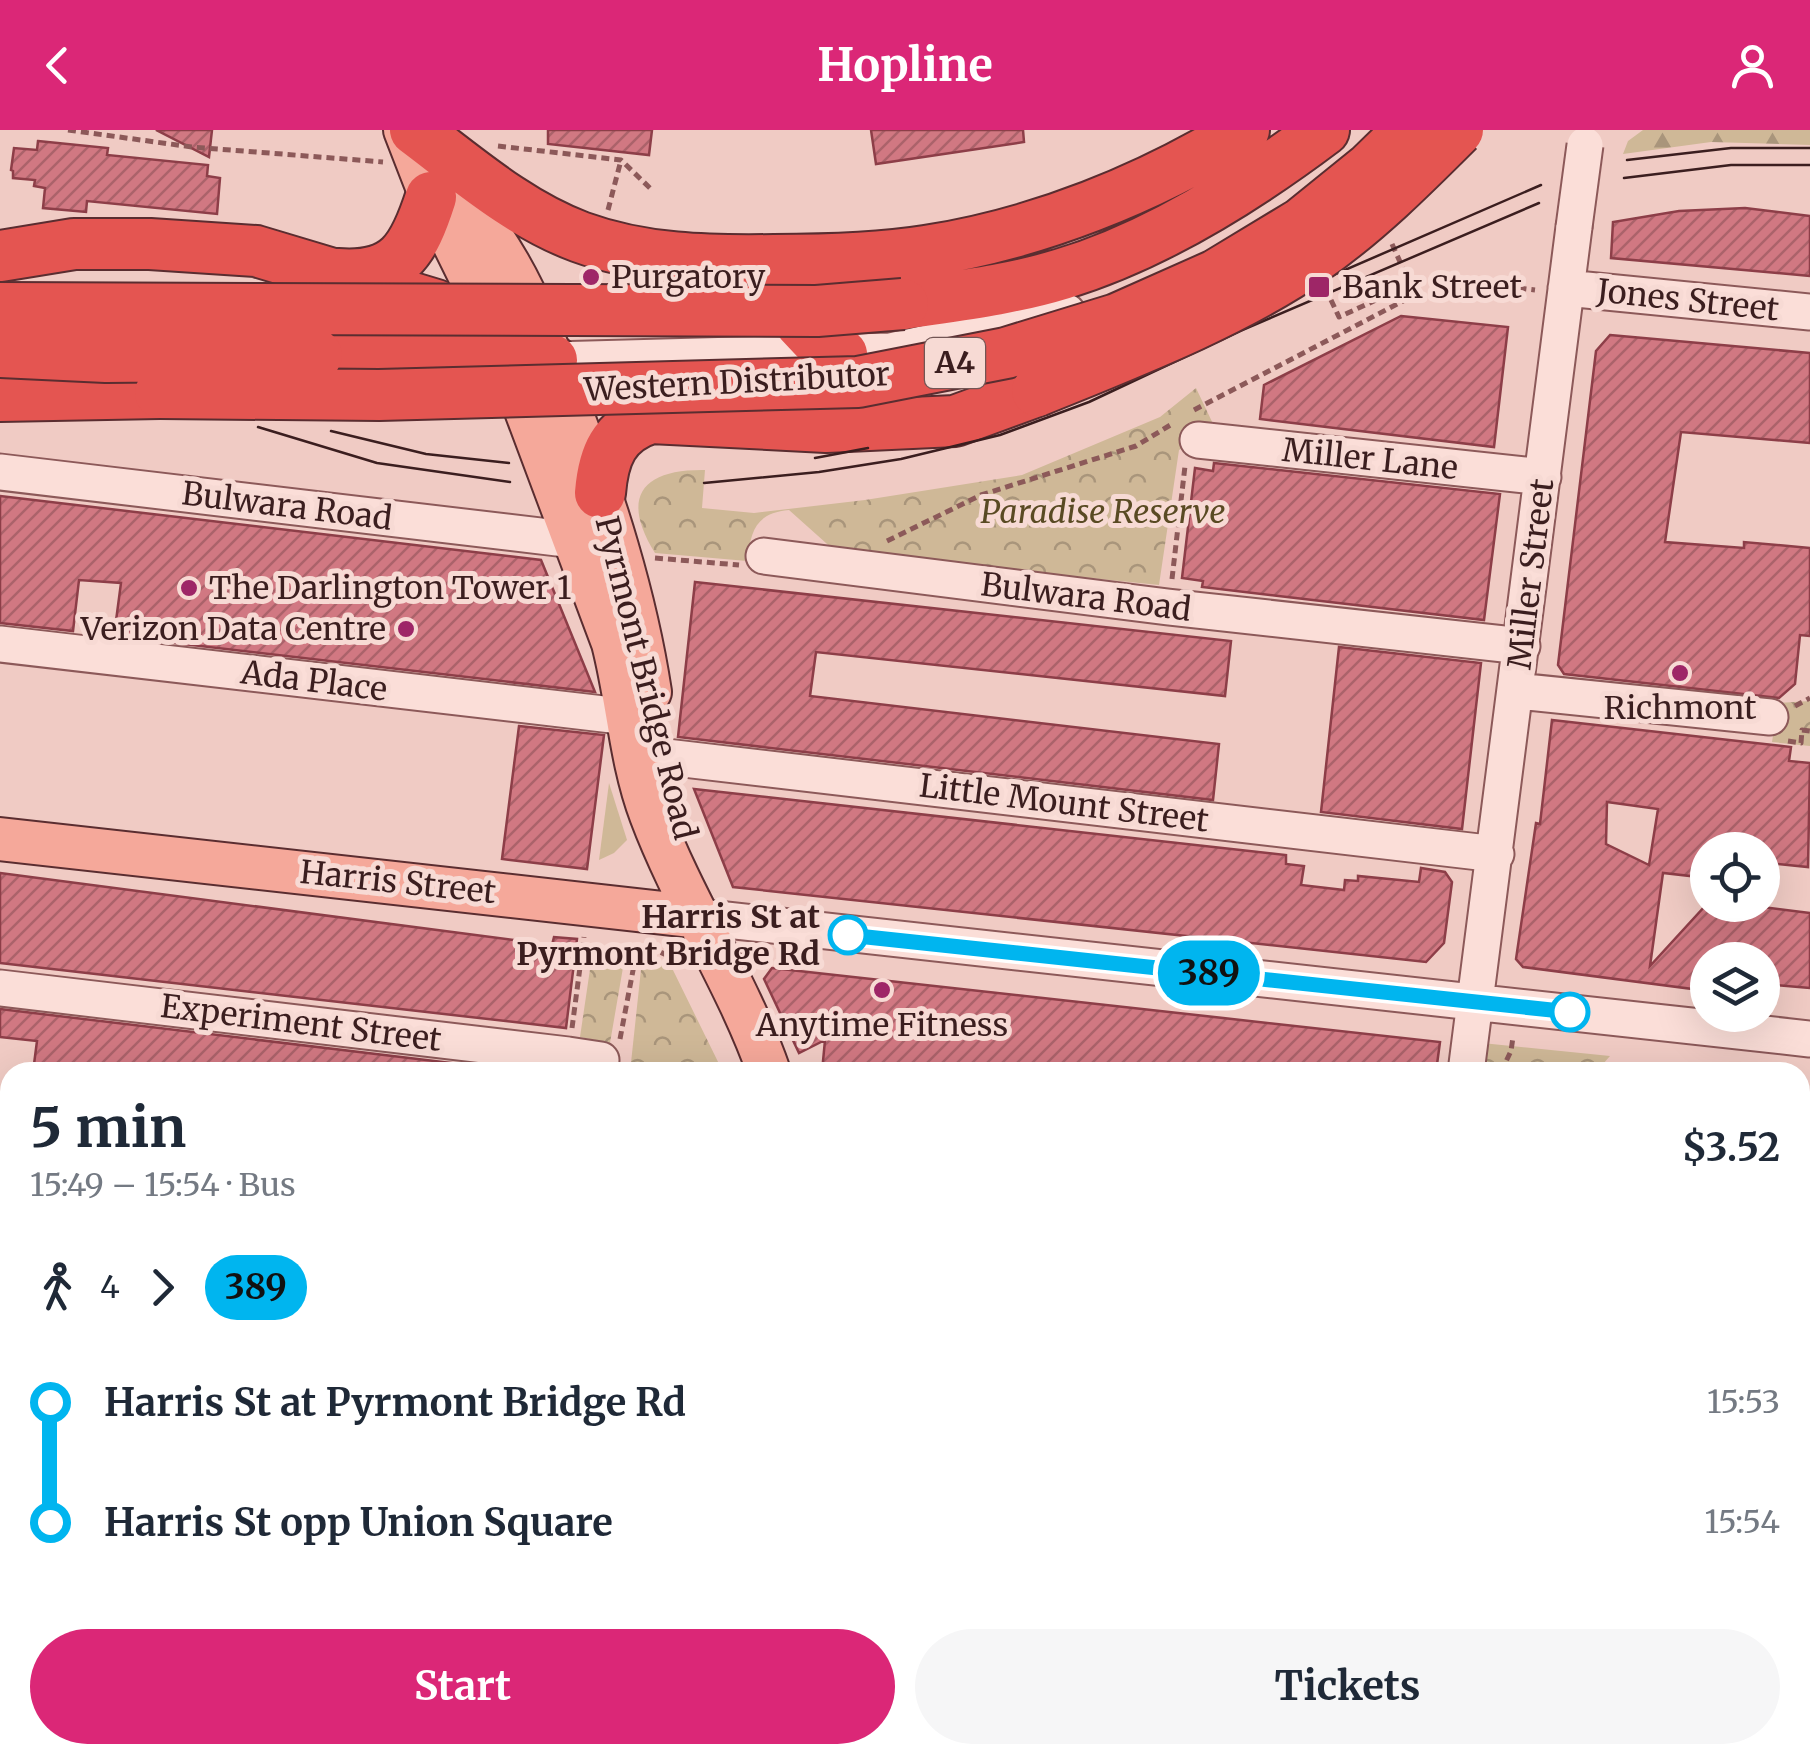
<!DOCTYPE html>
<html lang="en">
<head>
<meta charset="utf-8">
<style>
	:root { --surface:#fff; --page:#f6f6f7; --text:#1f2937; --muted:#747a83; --accent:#db2777 }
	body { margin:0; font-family:Merriweather,serif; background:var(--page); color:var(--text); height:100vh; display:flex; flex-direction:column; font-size:38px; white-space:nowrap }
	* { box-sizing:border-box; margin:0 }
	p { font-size:32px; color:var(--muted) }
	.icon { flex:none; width:55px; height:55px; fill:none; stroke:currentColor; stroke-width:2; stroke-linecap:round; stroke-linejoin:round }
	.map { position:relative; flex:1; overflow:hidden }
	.drawer { position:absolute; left:0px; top:932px; width:1810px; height:702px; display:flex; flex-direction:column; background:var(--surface); border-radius:30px 30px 0 0; box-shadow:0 10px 40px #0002 }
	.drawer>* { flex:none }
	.badge { padding:0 20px; border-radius:32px; font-size:35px; line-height:65px }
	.tools { position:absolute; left:1690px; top:702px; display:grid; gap:20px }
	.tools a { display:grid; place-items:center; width:90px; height:90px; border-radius:50%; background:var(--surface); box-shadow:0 10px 40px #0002; font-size:50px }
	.map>.badge { position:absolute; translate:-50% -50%; box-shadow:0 0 0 5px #fff }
	.legs { display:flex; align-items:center; gap:15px; height:110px; padding:0 30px; font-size:32px }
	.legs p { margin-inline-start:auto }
	.headline { display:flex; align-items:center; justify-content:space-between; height:170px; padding:0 30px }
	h1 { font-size:55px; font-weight:700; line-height:75px }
	.cta { display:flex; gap:20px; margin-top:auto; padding:20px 30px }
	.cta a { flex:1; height:115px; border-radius:60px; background:var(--accent); color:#fff; font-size:40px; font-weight:700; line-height:115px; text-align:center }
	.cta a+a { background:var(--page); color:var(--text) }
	ul { padding:0 30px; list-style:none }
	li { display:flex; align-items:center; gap:35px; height:120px; font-size:38px }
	li i { display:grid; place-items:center; width:15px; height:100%; margin:0 12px; background:currentColor }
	li i::after { content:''; width:25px; height:25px; margin:-12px; border:8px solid; border-radius:50%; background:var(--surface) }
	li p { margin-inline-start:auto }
	li:first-child i { background:linear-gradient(#0000 50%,currentColor 0) }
	li:last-child i { background:linear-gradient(currentColor 50%,#0000 0) }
	header { display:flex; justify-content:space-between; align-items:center; height:130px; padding:0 30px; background:var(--accent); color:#fff; font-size:45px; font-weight:700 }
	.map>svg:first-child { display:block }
	.grass { fill:#cfb897 }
	.forest { fill:url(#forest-firs) }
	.park { fill:url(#park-crowns) }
	.building { fill:url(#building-hatch); stroke:#8d3e48; stroke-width:2.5; fill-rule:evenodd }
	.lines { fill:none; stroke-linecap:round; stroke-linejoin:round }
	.minor-casing { stroke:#8c5959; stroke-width:39 }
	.major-casing { stroke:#5a2d30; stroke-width:46 }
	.highway-casing { stroke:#5a2d30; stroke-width:54 }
	.path { stroke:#8c5959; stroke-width:5; stroke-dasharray:8 5; stroke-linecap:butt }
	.minor { stroke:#fbded8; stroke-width:35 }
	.major { stroke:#f5a89a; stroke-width:42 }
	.highway { stroke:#e45551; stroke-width:50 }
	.tram { stroke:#3b1e1f; stroke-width:2.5 }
	.minor-bridge-casing { stroke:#8c5959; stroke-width:39; stroke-linecap:butt }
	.highway-bridge-casing { stroke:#5a2d30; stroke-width:54; stroke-linecap:butt }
	.minor-bridge { stroke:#fbded8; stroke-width:35 }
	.highway-bridge { stroke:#e45551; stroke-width:50 }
	.line-1-casing { stroke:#fff; stroke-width:22 }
	.line-1 { stroke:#00b5ef; stroke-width:15 }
	.poi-dot { fill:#9e2667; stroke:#f7dad4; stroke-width:4 }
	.stop-1-dot { fill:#fff; stroke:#00b5ef; stroke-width:5 }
	.labels { text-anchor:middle; stroke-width:10; stroke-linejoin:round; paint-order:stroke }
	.shield { fill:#f7dad4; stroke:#735655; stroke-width:2.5 }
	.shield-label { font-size:30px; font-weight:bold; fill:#3b1e1f }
	.poi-label { font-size:32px; fill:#3b1e1f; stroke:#f7dad4; text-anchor:start }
	.street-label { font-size:32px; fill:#3b1e1f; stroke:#f7dad4 }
	.park-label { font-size:32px; font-style:italic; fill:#594a23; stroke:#f7dad4 }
	.stop-label { font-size:32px; font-weight:bold; fill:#3b1e1f; stroke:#f7dad4; text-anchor:end }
</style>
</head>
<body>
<header><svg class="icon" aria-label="back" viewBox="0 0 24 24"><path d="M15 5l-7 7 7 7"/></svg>Hopline<svg class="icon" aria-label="person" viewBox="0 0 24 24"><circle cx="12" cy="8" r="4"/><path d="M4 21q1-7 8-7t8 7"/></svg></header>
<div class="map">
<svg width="1810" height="1634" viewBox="0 0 1810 1634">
	<defs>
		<pattern id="forest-firs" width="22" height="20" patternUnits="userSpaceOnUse" patternTransform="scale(2.5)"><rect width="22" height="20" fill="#cfb897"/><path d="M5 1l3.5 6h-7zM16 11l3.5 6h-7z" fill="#a9957b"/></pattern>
		<pattern id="park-crowns" width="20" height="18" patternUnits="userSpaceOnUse" patternTransform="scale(2.5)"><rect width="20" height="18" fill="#cfb897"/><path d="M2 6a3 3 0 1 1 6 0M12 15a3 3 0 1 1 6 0" fill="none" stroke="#a9957b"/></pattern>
		<pattern id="building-hatch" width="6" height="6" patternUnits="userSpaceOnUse" patternTransform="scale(2.5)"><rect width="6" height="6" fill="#d17882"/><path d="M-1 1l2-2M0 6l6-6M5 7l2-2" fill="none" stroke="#ab626a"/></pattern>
	</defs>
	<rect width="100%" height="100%" fill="#f0cbc4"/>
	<!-- grass -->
	<path class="grass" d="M609 653 627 710 614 723 599 730Z"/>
	<!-- forest -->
	<path class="forest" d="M1643 0H1810V15L1711 12 1623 24 1628 11Z"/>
	<!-- park -->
	<path class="park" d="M1196 258 1215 298 1179 320 1159 455 836 422 789 380C756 383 751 400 747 431L655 423C620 367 642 339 705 340L702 378 754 383 865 370 1022 345 1160 287Z
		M1810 571V616L1772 612 1778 573Z
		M593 819 625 826 610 913 580 907Z
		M642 830 671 836 723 942H630Z
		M1453 910 1610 926 1596 942H1449Z"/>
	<!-- building -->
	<path class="building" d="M156 0H212L209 27Z
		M548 0H652L649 25 548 14Z
		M871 0H1023L1024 12 876 34Z
		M38 11 108 18 107 25 208 35 207 46 220 48 217 84 87 71 86 82 43 78 45 58 34 56 35 50 13 48V41L11 40 14 18 37 20Z
		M1745 78 1810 86V146L1611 128 1613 92 1679 81Z
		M1401 186 1508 197 1494 317 1260 289 1264 255Z
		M1610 205 1810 223V313L1681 302 1665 412 1744 418V412L1810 418V506L1800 505 1795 554 1779 568 1564 544 1558 535 1596 221Z
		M1214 333 1500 364 1484 490 1202 457 1203 451 1182 448 1195 338 1213 341Z
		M0 366 541 430 595 562 114 506 121 453 79 450 73 501 0 493Z
		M695 452 1231 511 1225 566 816 522 810 566 1219 614 1213 670 678 607Z
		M1339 517 1481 533 1462 699 1321 682Z
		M1552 590 1791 617 1789 631 1810 633 1808 737 1767 733 1768 720H1708V748L1663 743 1650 836 1706 775H1747L1810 783V858L1762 854V830H1708V861L1523 837 1516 829 1536 693 1540 694ZM1607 672 1658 679 1649 735 1606 714Z
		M519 596 604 605 587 739 502 729Z
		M694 659 1286 725V734L1304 736 1301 755 1344 760 1345 750 1358 751V746L1419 752 1421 738 1445 742 1452 752 1444 813 1426 832 733 757Z
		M0 743 552 815 554 807 577 809 566 898 0 833Z
		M772 838 1440 912 1436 942H1378L1338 937 1337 942H1285L1244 937 1243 942H1185L1143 938 1142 942H822L825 910 799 923 764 849Z
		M0 879 485 937V942H160L89 934 88 942H33L37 911 0 907Z"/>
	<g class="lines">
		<defs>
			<path id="minor" d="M1566 158 1810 182
				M552 230 890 221 1067 182
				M1198 310 1543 347
				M0 342 574 410
				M764 426 1168 477 1522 516
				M0 514 629 587
				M1517 561 1770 587
				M632 623 1496 724
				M699 787 1810 909
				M0 858 568 925 601 930 600 942
				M1466 942 1574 97
				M0 1067 10 1068
				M1800 1279 1810 1280
				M0 1380 10 1389
				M278 1625 288 1634
				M491 1625 501 1634
				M698 1625 710 1634
				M1194 1625 1203 1634
				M658 1634 662 1625
				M774 1634V1625"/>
			<path id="major" d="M405 0 431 67 494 195 613 513C628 571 630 629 651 685 684 773 738 853 769 942
				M429 24C458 60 486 95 509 135 535 180 551 228 569 276 604 369 635 464 650 562
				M0 709 699 787"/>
			<path id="highway" d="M415 0C467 39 518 84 580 107 643 130 708 131 774 130 824 130 876 129 926 121 1037 104 1149 59 1244 0
				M0 126 74 114H150L256 121 436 175
				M337 144C398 149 414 120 431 67
				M814 145 805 157 800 193 815 209 842 224
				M903 174C956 166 1010 160 1062 144 1155 116 1247 58 1324 0
				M317 225 552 230
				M0 266 160 263
				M600 363C603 326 613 300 651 288L826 297 955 291 1037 261
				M0 1095H10"/>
		</defs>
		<!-- minor casing -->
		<use href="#minor" class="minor-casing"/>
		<!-- major casing -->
		<use href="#major" class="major-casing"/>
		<!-- highway casing -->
		<use href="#highway" class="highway-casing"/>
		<!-- path -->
		<path class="path" d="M68 0 192 17 383 32
			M498 16 621 30 653 61
			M608 80 621 30
			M1392 114 1410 154 1400 159 1405 170 1494 155 1535 160
			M1387 154 1406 146
			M1331 170 1339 187 1400 159
			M1194 280 1405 170
			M887 411 981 365 1136 316 1172 294
			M655 428 739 435
			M1172 449 1185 336
			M1795 576 1810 568
			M1788 611 1801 613 1802 600 1810 601
			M649 817 680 831
			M572 898 584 807
			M620 909 638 814
			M1501 942 1511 921 1513 907
			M0 1341 10 1350
			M323 1625 333 1634
			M155 1634 162 1625
			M969 1634 977 1625"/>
		<!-- minor -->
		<use href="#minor" class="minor"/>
		<!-- major -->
		<use href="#major" class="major"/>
		<!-- highway -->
		<use href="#highway" class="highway"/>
		<!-- tram -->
		<path class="tram" d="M1627 30 1731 18H1810
			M1624 48 1731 35H1810
			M1278 169 1541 55
			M258 297 377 333 510 352
			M331 301 426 324 509 333
			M815 328 868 318
			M704 353 819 342 901 329 1000 305 1089 272 1240 201 1539 73"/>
		<defs>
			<path id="minor-bridge" d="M1574 97 1585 15"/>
			<path id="highway-bridge" d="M0 178 817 181 903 174
				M0 222 106 227 317 225
				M1037 261C1128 224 1233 184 1314 128 1367 91 1413 45 1458 0
				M160 263 379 265 858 252 1006 223 1117 189 1216 145 1302 93 1370 38 1409 0"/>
		</defs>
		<!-- minor-bridge casing -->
		<use href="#minor-bridge" class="minor-bridge-casing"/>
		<!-- highway-bridge casing -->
		<use href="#highway-bridge" class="highway-bridge-casing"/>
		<!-- minor-bridge -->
		<use href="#minor-bridge" class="minor-bridge"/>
		<!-- highway-bridge -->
		<use href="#highway-bridge" class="highway-bridge"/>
	</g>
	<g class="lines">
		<defs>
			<path id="line-1" d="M848 805 1570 882"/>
		</defs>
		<!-- line-1 casing -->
		<use href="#line-1" class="line-1-casing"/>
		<!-- line-1 -->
		<use href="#line-1" class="line-1"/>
	</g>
	<!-- markers -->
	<g class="poi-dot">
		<circle cx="591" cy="147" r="10"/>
		<rect x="1307" y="145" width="24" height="24" rx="5"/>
		<circle cx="189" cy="458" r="10"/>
		<circle cx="406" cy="499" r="10"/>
		<circle cx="1680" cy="543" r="10"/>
		<circle cx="882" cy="860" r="10"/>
	</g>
	<g class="stop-1-dot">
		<circle cx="848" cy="805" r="18"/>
		<circle cx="1570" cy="882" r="18"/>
	</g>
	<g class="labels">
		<!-- shield labels -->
		<rect class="shield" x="925" y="208" width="60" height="50" rx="8"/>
		<g class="shield-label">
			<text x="955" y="243">A4</text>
		</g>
		<!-- poi labels -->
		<g class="poi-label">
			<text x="611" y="158">Purgatory</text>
			<text x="1342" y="168">Bank Street</text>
			<text x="209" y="469">The Darlington Tower 1</text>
			<text x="386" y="510" text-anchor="end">Verizon Data Centre</text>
			<text x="1680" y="589" text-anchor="middle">Richmont</text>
			<text x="882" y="906" text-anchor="middle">Anytime Fitness</text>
		</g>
		<!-- street labels -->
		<g class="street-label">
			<text transform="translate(1688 170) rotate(6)" y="11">Jones Street</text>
			<text transform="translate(737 252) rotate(-3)" y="11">Western Distributor</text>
			<text transform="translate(1370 329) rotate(6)" y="11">Miller Lane</text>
			<text transform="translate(287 376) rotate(7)" y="11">Bulwara Road</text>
			<text transform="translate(1531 444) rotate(-83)" y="11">Miller Street</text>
			<text transform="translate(1086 467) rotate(7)" y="11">Bulwara Road</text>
			<text transform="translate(646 548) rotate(76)" y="11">Pyrmont Bridge Road</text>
			<text transform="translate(314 551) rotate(7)" y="11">Ada Place</text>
			<text transform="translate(1064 673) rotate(7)" y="11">Little Mount Street</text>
			<text transform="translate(398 752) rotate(6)" y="11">Harris Street</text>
			<text transform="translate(301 893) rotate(7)" y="11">Experiment Street</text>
		</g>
		<!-- park labels -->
		<g class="park-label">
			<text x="1103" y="393">Paradise Reserve</text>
		</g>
		<!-- stop labels -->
		<g class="stop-label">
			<text x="820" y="798">Harris St at<tspan x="820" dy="37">Pyrmont Bridge Rd</tspan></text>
		</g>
	</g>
</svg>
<div class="tools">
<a><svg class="icon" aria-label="locate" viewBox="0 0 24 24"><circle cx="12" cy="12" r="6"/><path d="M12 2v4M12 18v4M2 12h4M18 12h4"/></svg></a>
<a><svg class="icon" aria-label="layers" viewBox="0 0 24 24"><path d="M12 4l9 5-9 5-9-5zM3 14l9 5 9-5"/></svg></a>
</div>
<b class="badge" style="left:1209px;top:843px;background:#00b5ef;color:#111">389</b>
<section class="drawer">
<div class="headline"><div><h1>5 min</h1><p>15:49 – 15:54 · Bus</p></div><b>$3.52</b></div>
<div class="legs"><svg class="icon" aria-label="walk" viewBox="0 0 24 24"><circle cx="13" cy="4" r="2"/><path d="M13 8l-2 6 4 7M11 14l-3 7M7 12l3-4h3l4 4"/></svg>4<svg class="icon" aria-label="forward" viewBox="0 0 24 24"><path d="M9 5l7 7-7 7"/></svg><b class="badge" style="background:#00b5ef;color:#111">389</b></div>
<ul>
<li><i style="color:#00b5ef"></i><b>Harris St at Pyrmont Bridge Rd</b><p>15:53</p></li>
<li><i style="color:#00b5ef"></i><b>Harris St opp Union Square</b><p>15:54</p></li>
</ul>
<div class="cta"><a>Start</a><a>Tickets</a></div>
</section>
</div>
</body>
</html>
